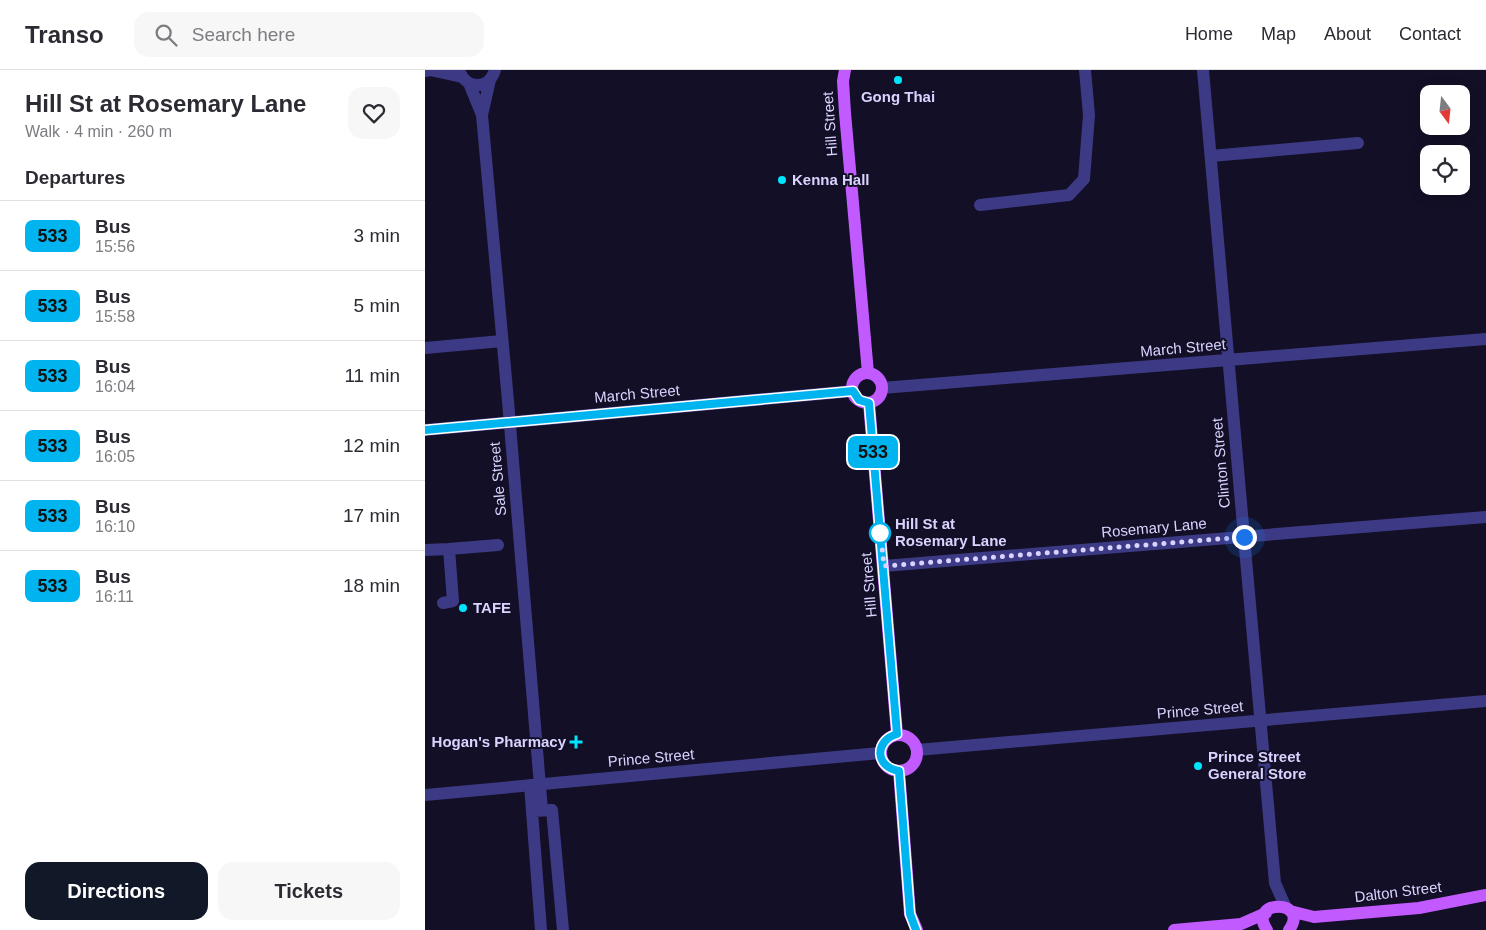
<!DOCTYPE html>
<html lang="en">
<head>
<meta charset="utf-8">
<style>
	:root { --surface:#fff; --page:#f7f7f7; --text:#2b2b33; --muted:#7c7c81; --line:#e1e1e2; --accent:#111827 }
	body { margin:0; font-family:Helvetica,sans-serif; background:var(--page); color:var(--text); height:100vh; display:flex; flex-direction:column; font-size:19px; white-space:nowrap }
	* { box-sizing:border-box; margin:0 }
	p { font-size:16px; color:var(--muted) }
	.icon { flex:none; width:28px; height:28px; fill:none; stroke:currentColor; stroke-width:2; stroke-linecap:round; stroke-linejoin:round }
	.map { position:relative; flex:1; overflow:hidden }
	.details { display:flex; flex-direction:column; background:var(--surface); width:425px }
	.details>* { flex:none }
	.badge { padding:0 10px; border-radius:8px; font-size:18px; line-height:32px }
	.needle { width:32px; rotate:165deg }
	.controls { position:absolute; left:995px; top:15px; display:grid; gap:10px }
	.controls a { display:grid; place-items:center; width:50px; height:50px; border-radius:10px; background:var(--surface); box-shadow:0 2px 12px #0003; font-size:25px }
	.you { position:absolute; width:25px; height:25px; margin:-12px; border:4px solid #fff; border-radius:50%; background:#1a73e8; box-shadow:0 0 0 8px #1a73e833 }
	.map>.badge { position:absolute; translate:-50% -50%; box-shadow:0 0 0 2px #fff }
	h2 { padding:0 25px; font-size:19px; line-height:45px }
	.round { display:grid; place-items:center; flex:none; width:52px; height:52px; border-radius:15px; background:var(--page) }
	.head { display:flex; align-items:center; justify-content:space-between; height:85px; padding:0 25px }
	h1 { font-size:24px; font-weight:700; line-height:38px }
	.action { display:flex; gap:10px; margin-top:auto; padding:10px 25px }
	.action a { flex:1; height:58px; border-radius:15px; background:var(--accent); color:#fff; font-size:20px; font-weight:700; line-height:58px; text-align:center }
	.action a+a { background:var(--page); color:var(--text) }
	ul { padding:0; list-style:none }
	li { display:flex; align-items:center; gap:15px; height:70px; padding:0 25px; border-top:1px solid var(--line) }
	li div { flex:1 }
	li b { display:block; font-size:19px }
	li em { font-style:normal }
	li .badge { min-width:55px; font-weight:700; text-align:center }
	header { display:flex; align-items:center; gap:30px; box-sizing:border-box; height:70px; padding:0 25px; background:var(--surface); border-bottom:1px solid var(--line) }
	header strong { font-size:24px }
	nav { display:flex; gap:28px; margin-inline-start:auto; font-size:18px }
	.search { width:350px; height:45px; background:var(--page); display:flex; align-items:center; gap:12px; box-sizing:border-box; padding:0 18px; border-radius:15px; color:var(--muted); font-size:19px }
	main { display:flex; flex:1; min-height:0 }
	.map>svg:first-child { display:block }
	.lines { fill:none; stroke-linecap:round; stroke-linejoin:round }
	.minor { stroke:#3d3a85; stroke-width:12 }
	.major { stroke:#c25bff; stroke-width:12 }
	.line-casing { stroke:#fff; stroke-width:11 }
	.line { stroke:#00b5ef; stroke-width:8 }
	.walk { stroke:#d9d4ff; stroke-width:5; stroke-dasharray:0 9 }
	.poi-dot { fill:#00e5ff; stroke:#130f26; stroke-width:2 }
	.stop-dot { fill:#fff; stroke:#00b5ef; stroke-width:2.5 }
	.labels { text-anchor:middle; stroke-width:4; stroke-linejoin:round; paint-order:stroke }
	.poi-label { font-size:15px; font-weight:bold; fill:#d9d4ff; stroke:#130f26; text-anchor:start }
	.street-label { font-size:15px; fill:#d9d4ff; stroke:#130f26 }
	.stop-label { font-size:15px; font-weight:bold; fill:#d9d4ff; stroke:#130f26; text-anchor:start }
</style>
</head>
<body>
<header>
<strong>Transo</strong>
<div class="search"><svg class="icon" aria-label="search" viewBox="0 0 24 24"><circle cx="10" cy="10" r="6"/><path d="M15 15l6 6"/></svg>Search here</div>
<nav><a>Home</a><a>Map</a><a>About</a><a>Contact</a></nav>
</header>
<main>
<section class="details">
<div class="head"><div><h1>Hill St at Rosemary Lane</h1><p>Walk · 4 min · 260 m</p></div><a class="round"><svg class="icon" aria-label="heart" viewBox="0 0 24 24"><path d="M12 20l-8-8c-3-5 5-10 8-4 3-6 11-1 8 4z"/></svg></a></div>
<h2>Departures</h2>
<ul>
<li><span class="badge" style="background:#00b5ef;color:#111">533</span><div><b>Bus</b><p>15:56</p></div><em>3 min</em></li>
<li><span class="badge" style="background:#00b5ef;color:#111">533</span><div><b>Bus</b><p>15:58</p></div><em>5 min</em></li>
<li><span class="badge" style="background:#00b5ef;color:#111">533</span><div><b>Bus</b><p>16:04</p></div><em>11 min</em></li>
<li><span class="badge" style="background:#00b5ef;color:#111">533</span><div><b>Bus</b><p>16:05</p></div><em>12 min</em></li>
<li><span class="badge" style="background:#00b5ef;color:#111">533</span><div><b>Bus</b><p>16:10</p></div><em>17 min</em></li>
<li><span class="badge" style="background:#00b5ef;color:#111">533</span><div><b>Bus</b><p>16:11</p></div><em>18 min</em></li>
</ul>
<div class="action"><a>Directions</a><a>Tickets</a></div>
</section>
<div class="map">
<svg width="1061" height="860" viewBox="0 0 1061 860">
	<rect width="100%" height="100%" fill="#130f26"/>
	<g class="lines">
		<!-- minor -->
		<path class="minor" d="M34 0C41 20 64 20 70 0
			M778 0 819 467 850 813 861 838
			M0 1 5 0 37 7
			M44 13 57 45 83 331 117 740
			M57 45 65 10
			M786 86 933 73
			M555 135 644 125 659 109 664 45 660 0
			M0 278 77 271
			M457 318 1061 269
			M0 360 428 321
			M0 480 24 479
			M459 496 1061 447
			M18 533 28 531 24 479 73 475
			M492 680 1061 631
			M105 715 116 860
			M0 725 455 683
			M109 741 127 740 138 860"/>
		<!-- major -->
		<path class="major" d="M420 0 418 11 420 43 443 303
			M427 318a15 15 0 1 1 30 0a15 15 0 1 1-30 0Z
			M444 333 472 664
			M456 683a18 18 0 1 1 36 0a18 18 0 1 1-36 0Z
			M474 701 485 844 492 860
			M865 841 889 847 994 838 1061 825
			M749 860 816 854 841 843
			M842 860C821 829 886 829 864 860"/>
	</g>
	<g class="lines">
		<defs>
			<path id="line" d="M0 360 428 321 434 330 444 333 472 664C449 671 450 697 474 701L485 844 491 860"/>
		</defs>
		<!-- line casing -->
		<use href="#line" class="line-casing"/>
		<!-- line -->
		<use href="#line" class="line"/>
		<!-- walk -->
		<path class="walk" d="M455 463V458L459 496 819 467"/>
	</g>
	<!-- markers -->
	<g class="poi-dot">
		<circle cx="473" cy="10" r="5"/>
		<circle cx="357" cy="110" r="5"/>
		<circle cx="38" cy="538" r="5"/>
		<path d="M148.5 664.5h5v5h5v5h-5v5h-5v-5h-5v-5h5z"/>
		<circle cx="773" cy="696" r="5"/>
	</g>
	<circle class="stop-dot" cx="455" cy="463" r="10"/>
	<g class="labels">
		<!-- poi labels -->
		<g class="poi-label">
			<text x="473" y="32" text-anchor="middle">Gong Thai</text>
			<text x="367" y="115">Kenna Hall</text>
			<text x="48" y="543">TAFE</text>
			<text x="141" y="677" text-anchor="end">Hogan's Pharmacy</text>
			<text x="783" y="692">Prince Street<tspan x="783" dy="17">General Store</tspan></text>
		</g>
		<!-- street labels -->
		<g class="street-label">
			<text transform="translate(405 54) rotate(-94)" y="5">Hill Street</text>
			<text transform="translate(758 278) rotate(-5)" y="5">March Street</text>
			<text transform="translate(212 324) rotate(-5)" y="5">March Street</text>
			<text transform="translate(796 393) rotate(-95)" y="5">Clinton Street</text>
			<text transform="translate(73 409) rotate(-95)" y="5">Sale Street</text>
			<text transform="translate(729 458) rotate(-5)" y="5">Rosemary Lane</text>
			<text transform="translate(444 515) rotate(-95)" y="5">Hill Street</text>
			<text transform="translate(775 640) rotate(-5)" y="5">Prince Street</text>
			<text transform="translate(226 688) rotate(-5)" y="5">Prince Street</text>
			<text transform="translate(973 822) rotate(-7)" y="5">Dalton Street</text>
		</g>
		<!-- stop labels -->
		<g class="stop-label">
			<text x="470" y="459">Hill St at<tspan x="470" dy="17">Rosemary Lane</tspan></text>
		</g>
	</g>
</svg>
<div class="controls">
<a><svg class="needle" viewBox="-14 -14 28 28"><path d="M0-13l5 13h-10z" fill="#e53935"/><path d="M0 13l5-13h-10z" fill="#7c7c81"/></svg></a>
<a><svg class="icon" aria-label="locate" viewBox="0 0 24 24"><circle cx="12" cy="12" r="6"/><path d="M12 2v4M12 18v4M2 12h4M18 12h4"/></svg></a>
</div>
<div class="you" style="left:819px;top:467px"></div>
<b class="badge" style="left:448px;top:382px;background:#00b5ef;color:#111">533</b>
</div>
</main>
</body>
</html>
